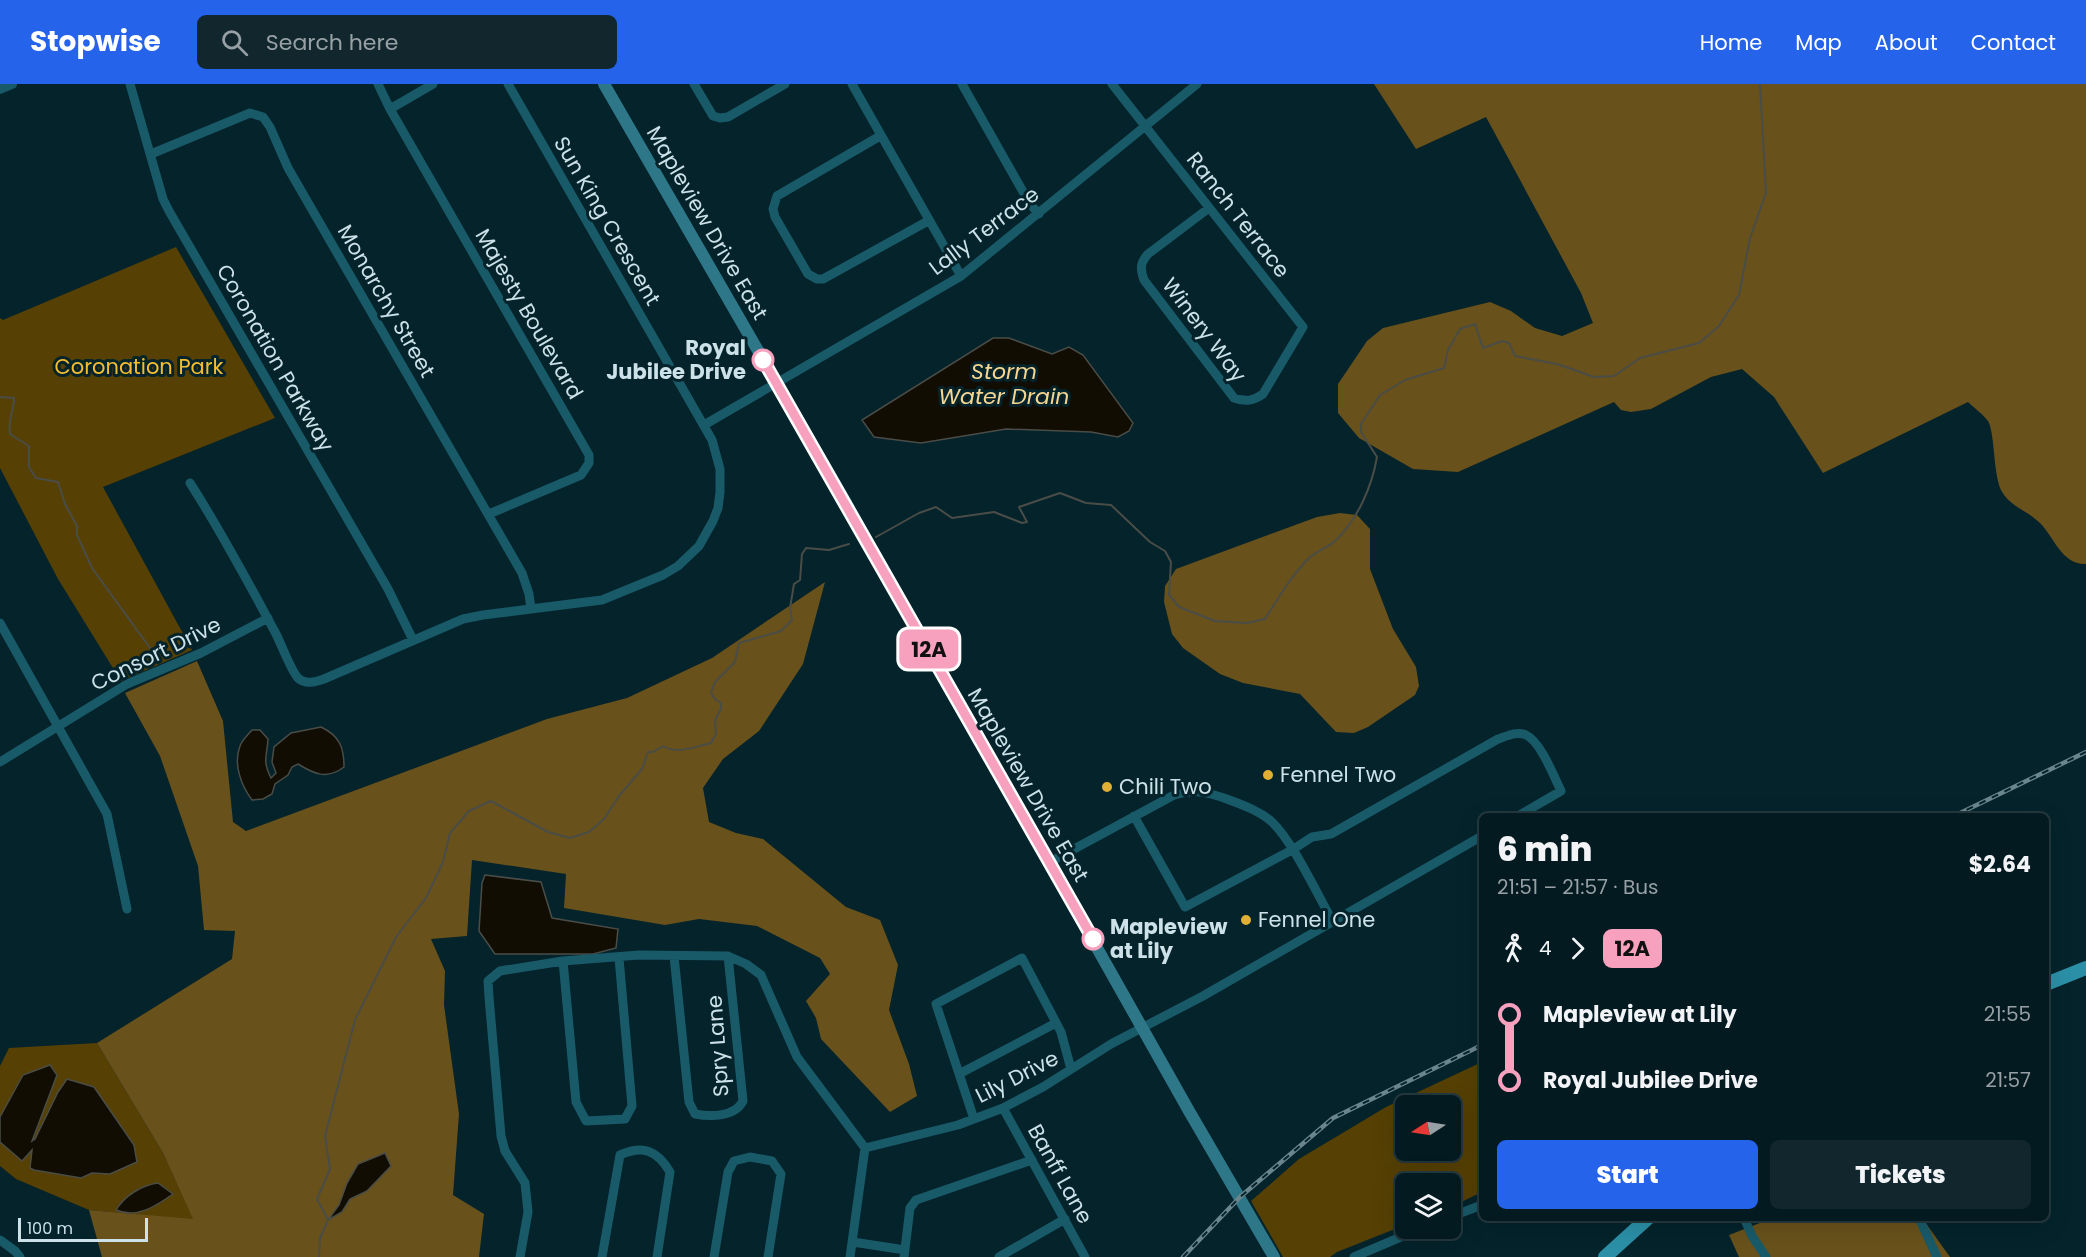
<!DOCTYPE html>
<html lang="en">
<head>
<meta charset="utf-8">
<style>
	:root { --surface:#031a20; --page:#11272d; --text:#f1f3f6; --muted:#97a1a5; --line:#24383e; --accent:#2563eb }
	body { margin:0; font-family:Poppins,sans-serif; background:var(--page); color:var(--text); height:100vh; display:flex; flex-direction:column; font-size:22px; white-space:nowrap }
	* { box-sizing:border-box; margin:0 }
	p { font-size:20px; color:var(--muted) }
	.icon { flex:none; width:33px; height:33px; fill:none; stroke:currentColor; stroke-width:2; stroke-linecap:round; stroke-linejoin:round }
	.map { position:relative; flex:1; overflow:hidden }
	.details { position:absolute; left:1479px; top:729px; width:570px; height:408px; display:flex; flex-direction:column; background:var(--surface); border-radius:9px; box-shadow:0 6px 24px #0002,0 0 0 2px var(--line) }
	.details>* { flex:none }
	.badge { padding:0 12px; border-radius:9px; font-size:21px; line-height:39px }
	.needle { width:39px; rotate:258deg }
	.buttons { position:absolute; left:1395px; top:1011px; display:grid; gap:12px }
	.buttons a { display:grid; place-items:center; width:66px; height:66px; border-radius:9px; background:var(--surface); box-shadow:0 6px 24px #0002,0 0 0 2px var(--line); font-size:30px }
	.scale { position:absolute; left:18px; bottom:15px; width:130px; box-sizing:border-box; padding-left:6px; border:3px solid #cce2e8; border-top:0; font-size:16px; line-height:21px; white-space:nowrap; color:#cce2e8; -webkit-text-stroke:4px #04232b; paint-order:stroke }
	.map>.badge { position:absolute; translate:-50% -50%; box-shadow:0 0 0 3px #fff }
	.legs { display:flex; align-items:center; gap:9px; height:66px; padding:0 18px; font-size:20px }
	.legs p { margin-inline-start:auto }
	.overview { display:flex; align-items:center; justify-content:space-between; height:102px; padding:0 18px }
	h1 { font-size:33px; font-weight:800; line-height:45px }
	.cta { display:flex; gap:12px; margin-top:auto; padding:12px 18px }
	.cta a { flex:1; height:69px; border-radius:9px; background:var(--accent); color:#fff; font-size:24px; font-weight:800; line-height:69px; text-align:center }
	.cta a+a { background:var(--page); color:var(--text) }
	ul { padding:0 18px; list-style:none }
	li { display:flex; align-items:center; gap:21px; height:66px; font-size:22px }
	li i { display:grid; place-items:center; width:9px; height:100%; margin:0 8px; background:currentColor }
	li i::after { content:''; width:15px; height:15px; margin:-8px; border:4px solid; border-radius:50%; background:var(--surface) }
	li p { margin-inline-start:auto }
	li:first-child i { background:linear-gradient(#0000 50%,currentColor 0) }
	li:last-child i { background:linear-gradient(currentColor 50%,#0000 0) }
	header { display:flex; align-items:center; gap:36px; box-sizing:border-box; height:84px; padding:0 30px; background:var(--accent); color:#fff }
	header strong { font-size:28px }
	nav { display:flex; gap:33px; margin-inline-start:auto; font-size:21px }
	.search { width:420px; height:54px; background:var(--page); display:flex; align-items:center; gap:15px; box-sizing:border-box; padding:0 21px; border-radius:9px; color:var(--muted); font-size:22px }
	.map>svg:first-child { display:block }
	.green { fill:#564004; fill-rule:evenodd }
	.forest { fill:#68511b }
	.water { fill:#120d02; stroke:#4a4d47; stroke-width:1.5 }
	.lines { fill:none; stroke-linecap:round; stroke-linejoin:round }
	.stream { stroke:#4a4d47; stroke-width:2 }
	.minor { stroke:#195a69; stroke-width:9 }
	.tertiary { stroke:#195a69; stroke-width:10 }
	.secondary { stroke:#2e7789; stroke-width:12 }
	.primary { stroke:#2b90a7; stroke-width:14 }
	.rail-casing { stroke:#6b858c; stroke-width:4.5 }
	.rail { stroke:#04232b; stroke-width:2; stroke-dasharray:7; stroke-linecap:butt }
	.line-1-casing { stroke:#fff; stroke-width:14 }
	.line-1 { stroke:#f8a1be; stroke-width:9 }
	.stop-1-dot { fill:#fff; stroke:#f8a1be; stroke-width:3 }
	.poi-dot { fill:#e1af34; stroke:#04232b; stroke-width:2 }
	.labels { text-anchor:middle; stroke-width:6; stroke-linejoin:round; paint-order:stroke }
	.street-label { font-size:21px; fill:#cce2e8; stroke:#04232b }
	.stop-label { font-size:21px; font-weight:bold; fill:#cce2e8; stroke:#04232b; text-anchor:end }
	.park-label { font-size:21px; fill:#f4bd2f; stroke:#04232b }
	.poi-label { font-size:21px; fill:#cce2e8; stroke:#04232b; text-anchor:start }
	.water-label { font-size:22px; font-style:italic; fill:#f6d691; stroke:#04232b }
</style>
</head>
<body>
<header>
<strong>Stopwise</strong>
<div class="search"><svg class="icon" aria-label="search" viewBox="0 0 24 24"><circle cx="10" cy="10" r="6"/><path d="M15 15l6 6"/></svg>Search here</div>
<nav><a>Home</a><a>Map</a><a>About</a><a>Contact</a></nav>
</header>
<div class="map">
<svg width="2086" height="1173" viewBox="0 0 2086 1173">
	<rect width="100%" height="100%" fill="#04232b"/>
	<!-- green -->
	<path class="green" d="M176 163 275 334 103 403 192 566 121 597 58 495 0 384V234L3 236Z
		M97 959 163 1069 194 1136 89 1126 16 1095 0 1082V982L9 964Z
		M1482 978V1108L1451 1123 1450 1100H1406L1405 1141 1337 1168 1330 1173H1283L1251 1117 1299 1075 1386 1023ZM1406 1022H1450V1066H1406Z"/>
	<!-- forest -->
	<path class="forest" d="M1374 0H2086V480C2062 481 2054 453 2040 439 2028 427 2009 422 2001 406 1993 388 1995 349 1988 337 1983 330 1974 324 1968 318L1823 389 1774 313 1742 285 1711 293 1651 325 1631 328 1621 326 1614 318 1458 388 1413 385 1359 354 1338 329V300L1367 257 1383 244 1490 218 1511 227 1535 244 1562 252 1593 239 1581 209 1486 33 1416 65Z
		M1340 429 1357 431 1370 445V485L1393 545 1416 583 1419 602 1415 611 1368 643 1354 649 1336 648 1300 610 1243 599 1220 590 1183 564 1172 550 1164 518 1165 502 1176 485 1317 433Z
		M825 498 803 580 759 647 723 675 703 704 709 738 736 749 763 755 846 823 880 836 898 881 889 926 909 980 917 1012 890 1028 821 955 816 934 806 917 830 890 820 874 757 842 699 835 665 841 564 824 566 790 472 776 467 852 431 855 445 887 444 921 459 1030 453 1111 484 1130 479 1173H102L89 1126 193 1135 163 1069 97 959 232 875 235 847 204 846 198 782 160 672 125 609 197 577 223 637 233 738 246 747 547 635 627 614 712 574Z
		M1768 1134H1922L1950 1173H1739L1729 1151 1765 1137Z"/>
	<!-- water -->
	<path class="water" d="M993 254H1009L1052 270 1069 263 1083 271 1133 339 1129 347 1118 353 1091 348 1006 345 921 359 874 353 862 336Z
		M321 643C340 652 344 664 344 683 327 696 314 690 298 680L292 683 288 691 275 700 272 710 263 715 252 716C241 701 233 680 240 662 242 656 248 651 252 646H260L268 655C267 673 262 676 271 694L276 689 272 678 274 663 291 649Z
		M485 791 541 798 552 834 618 845 616 864 593 870H495L479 847 482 799Z
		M50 981 57 991 32 1057 35 1055 58 1008 67 995 94 1003 134 1061 137 1078 110 1090 92 1089 81 1094 34 1086 30 1084 32 1066 22 1077 0 1058V1033L23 991Z
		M385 1069 391 1082 367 1107 350 1115 342 1128 328 1136 339 1121 347 1099 358 1080Z
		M158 1099 173 1110C156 1122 137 1135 116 1126 124 1112 142 1101 158 1099Z"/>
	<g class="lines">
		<!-- stream -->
		<path class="stream" d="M0 313 14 314C14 328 7 336 10 350L29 362V383L36 394 58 398 65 420 77 442V451L92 484 150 564
			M876 453 919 429 936 423 952 434 994 428 1022 439 1027 438 1019 423 1060 409 1086 419 1111 421 1150 458 1165 467 1171 478 1169 511 1179 523 1215 537 1247 539 1265 535C1279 513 1291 492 1309 474 1317 467 1329 463 1336 456 1358 435 1372 402 1377 373L1361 348V340L1380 311 1405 296 1444 284 1448 266 1460 245 1475 240 1483 264 1502 257 1509 259 1515 272 1557 280 1594 293 1614 292 1640 274 1699 259 1719 242 1739 211 1750 154 1766 109 1760 0
			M319 1173 320 1154 328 1136 317 1115 330 1085 325 1052 355 936 396 853 426 814 443 778 450 749 469 727 491 717 548 748 570 754 589 748 604 735 619 712 642 685 648 668H653L663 662C676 671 697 662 711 659L716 650 715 636 721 625V619L715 615 711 609 715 598 735 578 739 559 781 547 792 536 790 524 794 500 800 496 802 470 806 464 829 466 849 460"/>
		<!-- minor -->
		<path class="minor" d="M130 0 163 115 169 127 388 505 413 556
			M378 0 390 25 589 371V379L581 391 489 430
			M694 0 713 32 720 34 728 33 785 0
			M852 0 961 192
			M962 0 1030 120 1039 130
			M1112 0 1303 243 1263 310C1253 317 1246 318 1234 314L1144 196C1140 185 1140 179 1148 170L1209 124
			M390 25 433 0
			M880 52 777 112 773 125 775 133 808 190 817 195H823L928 137
			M151 70 250 29 263 33 270 43 288 84 522 489 529 510 531 525
			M704 341 961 192 1197 0
			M190 399C221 447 248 498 275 548 281 559 291 587 298 594 306 601 315 598 324 595L463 535 483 531 602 516 663 491 678 482 699 462 713 437 718 424 720 408V385L712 356 508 0
			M0 539 107 730 127 825
			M0 678 127 600 201 569 268 534
			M1134 732 1185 823 1292 766 1312 753 1331 750 1498 655C1507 652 1517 647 1526 651 1541 658 1554 693 1561 707L1518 732
			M1050 778 1174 711C1195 705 1206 708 1227 715 1243 721 1260 727 1272 738 1293 758 1317 810 1332 836
			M674 872 689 1018 695 1030C711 1033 735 1033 743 1017L728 872
			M563 877 576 1018 586 1037 625 1035 632 1022 619 874
			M959 990 1056 939
			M1003 1024 1085 1173
			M974 1035 936 920 1022 874 1061 948 1071 985
			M865 1064 958 1041 1003 1024 1043 1003 1111 960 1203 912 1482 752
			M1450 1133 1482 1121
			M1744 1134 1752 1152 1766 1173
			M1919 1134 1937 1173
			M0 1156 15 1167 20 1173
			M853 1158 905 1166
			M520 1173 528 1128 525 1099 505 1067 501 1052 489 913 488 897 500 887 563 877 639 871 728 872 746 880 761 891 797 973 865 1064
			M602 1173 620 1071C643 1061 657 1066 670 1088L657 1173
			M714 1173 728 1088 734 1077 750 1073 772 1077 781 1090 768 1173
			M850 1173 865 1064
			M904 1173 910 1124 916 1116 1032 1076
			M999 1173 1065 1135
			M1354 1173 1422 1144"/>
		<!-- tertiary -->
		<path class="tertiary" d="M0 5 12 0"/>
		<!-- secondary -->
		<path class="secondary" d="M604 0 842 412 1189 1027 1274 1173"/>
		<!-- primary -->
		<path class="primary" d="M2046 900 2086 884
			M1605 1173 1648 1134"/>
		<defs>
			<path id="rail" d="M1954 732 2086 668
				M1183 1173 1240 1113 1333 1034 1482 961"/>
		</defs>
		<!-- rail casing -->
		<use href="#rail" class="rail-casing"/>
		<!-- rail -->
		<use href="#rail" class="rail"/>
	</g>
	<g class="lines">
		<defs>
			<path id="line-1" d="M763 276 1093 855"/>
		</defs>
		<!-- line-1 casing -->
		<use href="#line-1" class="line-1-casing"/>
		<!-- line-1 -->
		<use href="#line-1" class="line-1"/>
	</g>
	<!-- markers -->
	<g class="stop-1-dot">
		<circle cx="763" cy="276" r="10"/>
		<circle cx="1093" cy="855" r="10"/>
	</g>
	<g class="poi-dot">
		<circle cx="1268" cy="691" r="6"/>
		<circle cx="1107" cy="703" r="6"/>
		<circle cx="1246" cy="836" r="6"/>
	</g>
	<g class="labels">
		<!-- street labels -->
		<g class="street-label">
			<text transform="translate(1238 131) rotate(52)" y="7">Ranch Terrace</text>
			<text transform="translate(607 137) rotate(60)" y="7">Sun King Crescent</text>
			<text transform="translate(707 139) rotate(60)" y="7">Mapleview Drive East</text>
			<text transform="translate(984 147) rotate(-37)" y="7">Lally Terrace</text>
			<text transform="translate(386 217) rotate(60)" y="7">Monarchy Street</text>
			<text transform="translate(529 230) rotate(60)" y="7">Majesty Boulevard</text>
			<text transform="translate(1204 246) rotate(53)" y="7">Winery Way</text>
			<text transform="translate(275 274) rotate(60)" y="7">Coronation Parkway</text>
			<text transform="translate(156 570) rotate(-26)" y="7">Consort Drive</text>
			<text transform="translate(1028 701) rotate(60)" y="7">Mapleview Drive East</text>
			<text transform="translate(718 962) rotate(-94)" y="7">Spry Lane</text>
			<text transform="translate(1017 993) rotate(-27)" y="7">Lily Drive</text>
			<text transform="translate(1060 1090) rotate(61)" y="7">Banff Lane</text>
		</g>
		<!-- stop labels -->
		<g class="stop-label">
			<text x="746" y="271">Royal<tspan x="746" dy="24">Jubilee Drive</tspan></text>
			<text x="1110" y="850" text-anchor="start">Mapleview<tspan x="1110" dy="24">at Lily</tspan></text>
		</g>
		<!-- park labels -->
		<g class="park-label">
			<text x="139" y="290">Coronation Park</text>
		</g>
		<!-- poi labels -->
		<g class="poi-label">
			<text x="1280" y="698">Fennel Two</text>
			<text x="1119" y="710">Chili Two</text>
			<text x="1258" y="843">Fennel One</text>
		</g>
		<!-- water labels -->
		<g class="water-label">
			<text x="1004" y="295">Storm<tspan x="1004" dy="25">Water Drain</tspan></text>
		</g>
	</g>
</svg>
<div class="buttons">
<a><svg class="needle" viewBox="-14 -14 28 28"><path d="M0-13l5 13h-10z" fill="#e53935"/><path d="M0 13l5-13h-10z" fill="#97a1a5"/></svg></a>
<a><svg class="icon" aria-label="layers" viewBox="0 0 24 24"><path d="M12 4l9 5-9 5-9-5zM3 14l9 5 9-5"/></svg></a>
</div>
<div class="scale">100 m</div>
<b class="badge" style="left:929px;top:565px;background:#f8a1be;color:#111">12A</b>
<section class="details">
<div class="overview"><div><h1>6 min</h1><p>21:51 – 21:57 · Bus</p></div><b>$2.64</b></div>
<div class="legs"><svg class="icon" aria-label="walk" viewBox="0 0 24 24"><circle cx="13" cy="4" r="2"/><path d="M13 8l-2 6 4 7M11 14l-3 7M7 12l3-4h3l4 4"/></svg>4<svg class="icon" aria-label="forward" viewBox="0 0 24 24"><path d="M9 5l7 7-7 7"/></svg><b class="badge" style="background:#f8a1be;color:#111">12A</b></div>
<ul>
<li><i style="color:#f8a1be"></i><b>Mapleview at Lily</b><p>21:55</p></li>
<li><i style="color:#f8a1be"></i><b>Royal Jubilee Drive</b><p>21:57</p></li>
</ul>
<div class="cta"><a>Start</a><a>Tickets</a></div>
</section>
</div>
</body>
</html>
